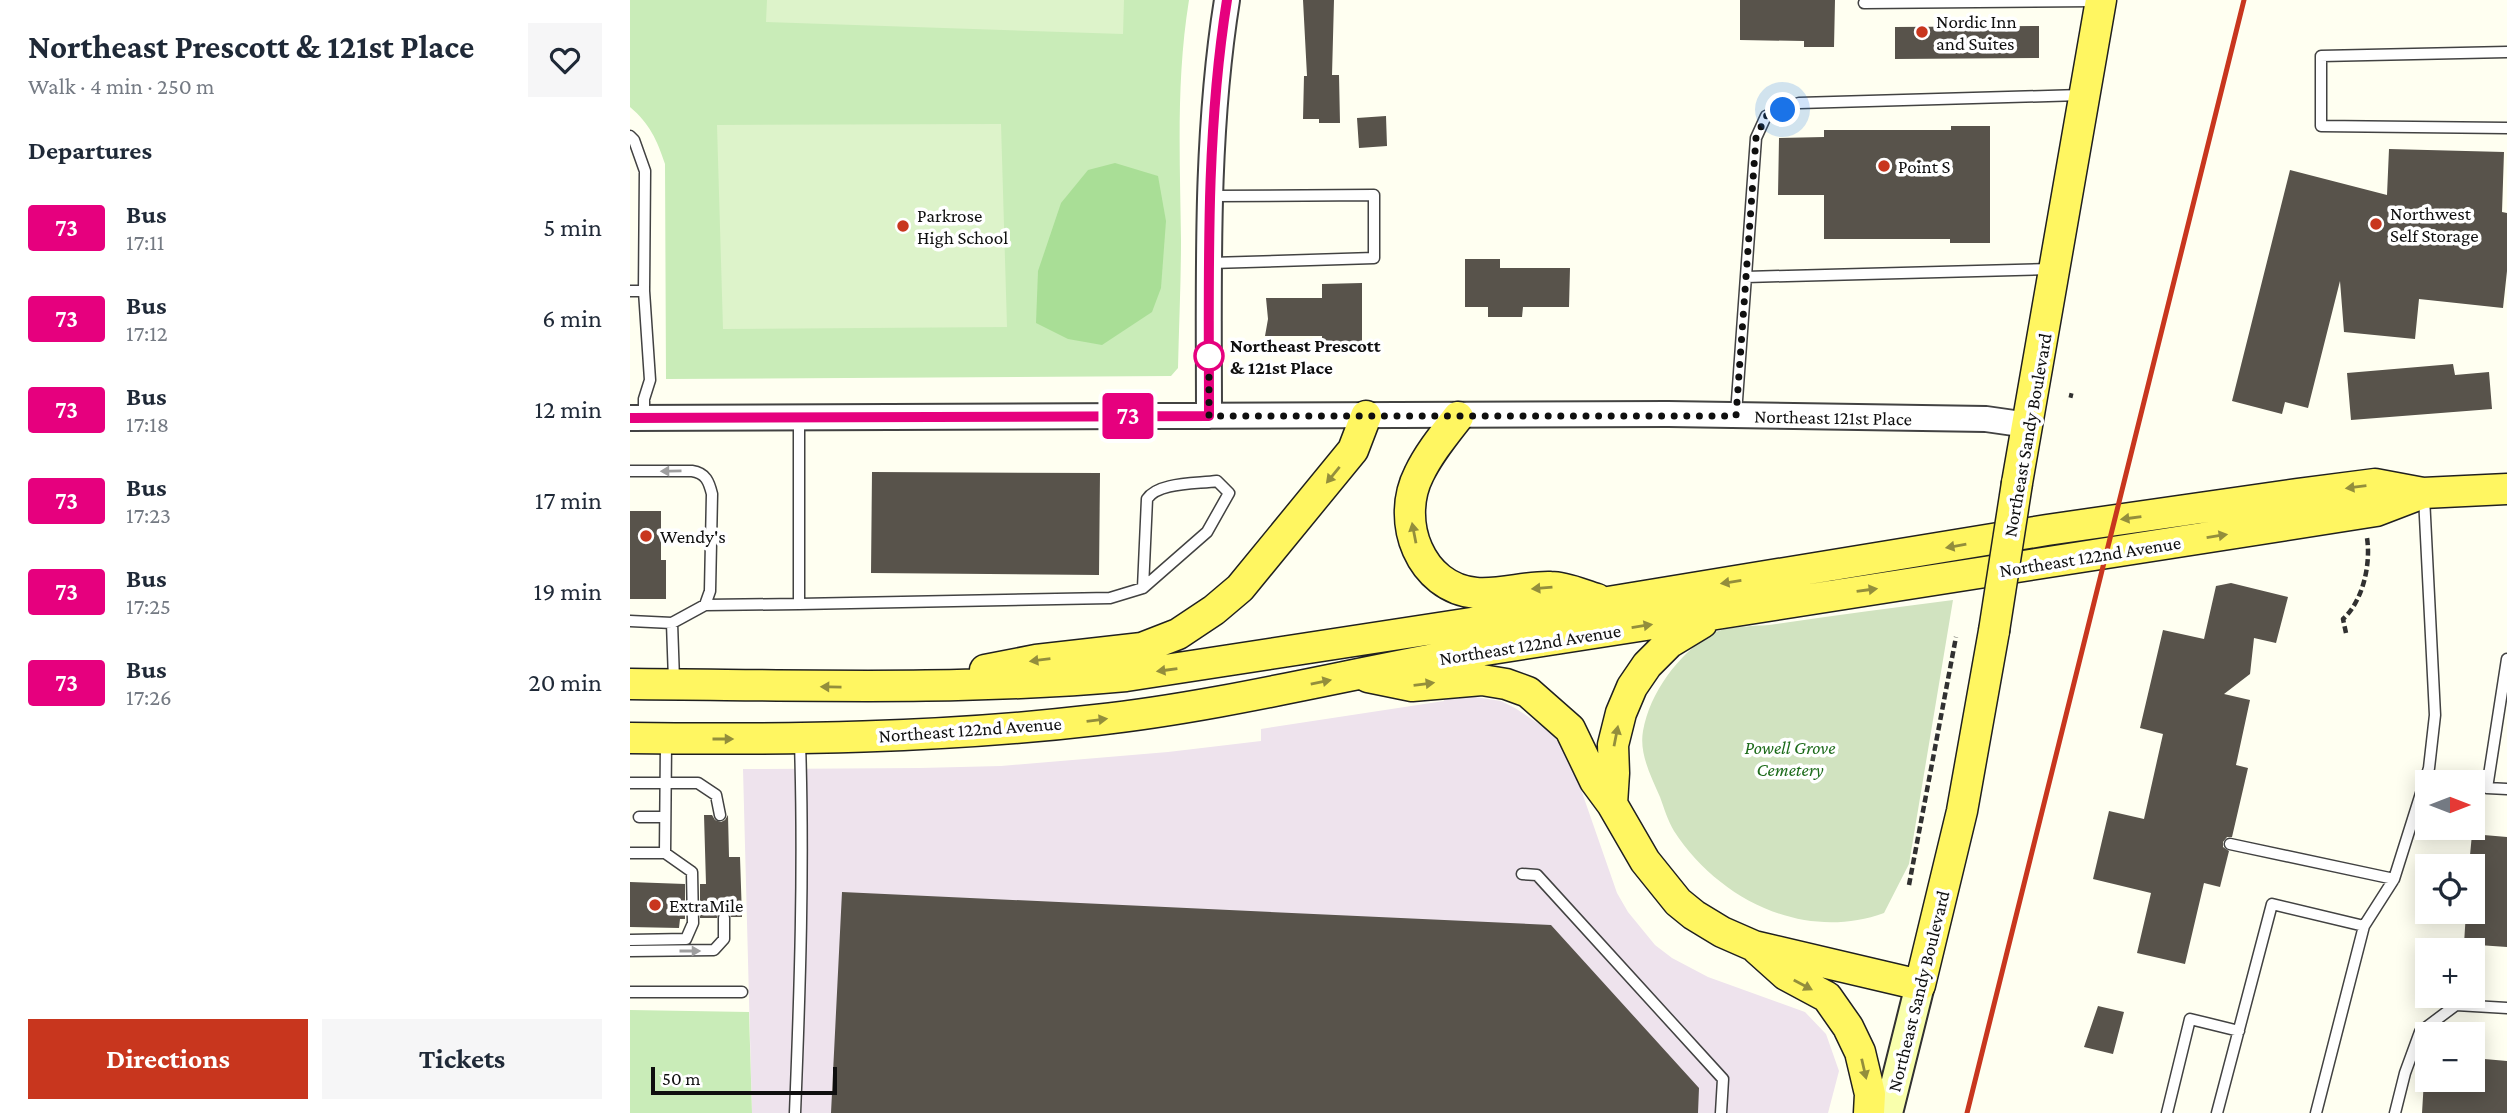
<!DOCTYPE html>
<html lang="en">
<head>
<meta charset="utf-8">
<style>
	:root { --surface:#fff; --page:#f6f6f7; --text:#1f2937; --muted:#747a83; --accent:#c8361e }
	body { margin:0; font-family:"Crimson Pro",serif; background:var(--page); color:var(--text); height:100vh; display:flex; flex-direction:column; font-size:26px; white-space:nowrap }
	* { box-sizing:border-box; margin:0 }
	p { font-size:23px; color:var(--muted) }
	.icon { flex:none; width:38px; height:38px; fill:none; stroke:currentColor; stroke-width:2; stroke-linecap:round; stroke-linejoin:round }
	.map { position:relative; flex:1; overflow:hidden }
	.details { display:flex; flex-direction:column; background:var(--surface); width:630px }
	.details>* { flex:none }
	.badge { padding:0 14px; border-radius:5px; font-size:24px; line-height:46px }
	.needle { width:46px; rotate:90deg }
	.fabs { position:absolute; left:1785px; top:770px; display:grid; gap:14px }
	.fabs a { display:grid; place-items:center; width:70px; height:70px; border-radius:0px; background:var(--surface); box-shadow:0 4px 18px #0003; font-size:35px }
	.scale { position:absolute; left:21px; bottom:18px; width:186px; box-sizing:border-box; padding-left:7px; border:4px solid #0f0f0f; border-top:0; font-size:19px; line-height:24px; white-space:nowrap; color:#0f0f0f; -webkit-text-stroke:5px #fff; paint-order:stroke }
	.you { position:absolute; width:35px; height:35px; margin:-18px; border:5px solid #fff; border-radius:50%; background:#1a73e8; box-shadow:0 0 0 10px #1a73e833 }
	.map>.badge { position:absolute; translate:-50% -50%; box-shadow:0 0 0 4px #fff }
	h2 { padding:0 28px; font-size:26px; line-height:63px }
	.round { display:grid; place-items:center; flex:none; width:74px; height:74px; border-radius:0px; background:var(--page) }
	.head { display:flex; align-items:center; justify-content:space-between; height:119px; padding:0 28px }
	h1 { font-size:33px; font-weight:700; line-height:52px }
	.cta { display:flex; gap:14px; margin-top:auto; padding:14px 28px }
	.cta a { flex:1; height:80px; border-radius:0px; background:var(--accent); color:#fff; font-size:28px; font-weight:700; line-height:80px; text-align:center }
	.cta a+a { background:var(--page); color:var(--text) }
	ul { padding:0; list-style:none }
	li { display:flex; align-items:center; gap:21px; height:91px; padding:0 28px }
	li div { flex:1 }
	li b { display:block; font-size:26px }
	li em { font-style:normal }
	li .badge { min-width:77px; font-weight:700; text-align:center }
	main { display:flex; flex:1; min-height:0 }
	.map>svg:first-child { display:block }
	.industrial { fill:#eee3ed }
	.green { fill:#c9ecb8 }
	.forest { fill:#a9de96 }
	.cemetery { fill:#d1e3c0 }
	.pitch { fill:#ddf3ca }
	.building { fill:#58534b }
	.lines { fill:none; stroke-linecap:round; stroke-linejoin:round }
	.service-casing { stroke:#424242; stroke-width:13 }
	.tertiary-casing { stroke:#424242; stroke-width:28 }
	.secondary-casing { stroke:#313131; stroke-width:32 }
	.primary-casing { stroke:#202020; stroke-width:33 }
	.path { stroke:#313131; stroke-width:4.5; stroke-dasharray:7 3.5; stroke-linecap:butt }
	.service { stroke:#fff; stroke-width:10 }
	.tertiary { stroke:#fff; stroke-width:24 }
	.secondary { stroke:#f9ffac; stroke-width:28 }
	.primary { stroke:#fff661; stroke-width:30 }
	.rail { stroke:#c8361e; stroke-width:5 }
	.primary-bridge-casing { stroke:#202020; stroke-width:33; stroke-linecap:butt }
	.primary-bridge { stroke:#fff661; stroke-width:30 }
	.oneway { fill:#9f9f9f }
	.oneway2 { fill:#938e3c }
	.line-casing { stroke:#fff; stroke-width:16 }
	.line { stroke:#e6007e; stroke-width:10 }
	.walk { stroke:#0f0f0f; stroke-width:7; stroke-dasharray:0 12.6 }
	.poi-dot { fill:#c8361e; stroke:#fff; stroke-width:2.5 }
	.stop-dot { fill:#fff; stroke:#e6007e; stroke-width:3.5 }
	.labels { text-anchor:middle; stroke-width:7; stroke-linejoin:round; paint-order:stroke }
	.poi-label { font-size:19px; fill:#0f0f0f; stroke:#fff; text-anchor:start }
	.stop-label { font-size:19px; font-weight:bold; fill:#0f0f0f; stroke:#fff; text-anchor:start }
	.street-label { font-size:19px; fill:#0f0f0f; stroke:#fff }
	.park-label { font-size:19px; font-style:italic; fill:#1d6b1b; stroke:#fff }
</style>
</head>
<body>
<main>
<section class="details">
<div class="head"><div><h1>Northeast Prescott &amp; 121st Place</h1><p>Walk · 4 min · 250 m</p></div><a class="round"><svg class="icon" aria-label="heart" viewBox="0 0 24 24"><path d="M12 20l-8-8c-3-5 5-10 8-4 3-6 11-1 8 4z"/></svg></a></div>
<h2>Departures</h2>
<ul>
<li><span class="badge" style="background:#e6007e;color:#fff">73</span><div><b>Bus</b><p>17:11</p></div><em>5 min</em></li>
<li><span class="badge" style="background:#e6007e;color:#fff">73</span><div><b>Bus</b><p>17:12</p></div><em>6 min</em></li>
<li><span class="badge" style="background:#e6007e;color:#fff">73</span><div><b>Bus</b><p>17:18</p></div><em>12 min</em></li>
<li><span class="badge" style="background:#e6007e;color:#fff">73</span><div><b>Bus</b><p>17:23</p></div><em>17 min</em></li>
<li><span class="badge" style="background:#e6007e;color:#fff">73</span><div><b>Bus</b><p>17:25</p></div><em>19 min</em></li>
<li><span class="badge" style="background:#e6007e;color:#fff">73</span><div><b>Bus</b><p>17:26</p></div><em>20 min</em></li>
</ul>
<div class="cta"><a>Directions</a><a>Tickets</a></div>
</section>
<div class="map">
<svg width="1877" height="1113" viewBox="0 0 1877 1113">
	<rect width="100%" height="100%" fill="#fffff1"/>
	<!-- industrial -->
	<path class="industrial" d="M832 695 871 701 885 708 918 730 930 744 947 778 987 893 998 912 1025 945 1042 958 1078 977 1175 1012 1196 1034 1209 1071 1198 1113H122L113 769 290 768 371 766 538 752 631 741V729L814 701V697Z"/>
	<!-- green -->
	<path class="green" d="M0 0H559C546 80 550 159 551 240 551 282 549 325 548 368L541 376 36 379 35 164C27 140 20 124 0 107Z
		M0 1010 119 1012 122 1113H0Z"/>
	<!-- forest -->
	<path class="forest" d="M485 163 528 176 536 221 531 288 522 312 472 345 438 339 406 323 408 271 431 203 458 170Z"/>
	<!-- cemetery -->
	<path class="cemetery" d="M1323 600 1279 864 1254 913C1174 942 1089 900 1044 831 1038 821 1034 808 1030 797 1021 776 1009 754 1013 731 1020 692 1048 655 1081 634 1092 627 1124 626 1139 625 1200 616 1261 608 1323 600Z"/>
	<!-- pitch -->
	<path class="pitch" d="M137 0H494L493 34 136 22Z
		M371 124 377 327 93 329 87 125Z"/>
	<!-- building -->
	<path class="building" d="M673 0H704L702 75H709L710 123H689V119H673L674 76H677Z
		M1110 0H1205L1204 47H1174V41L1110 40Z
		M1409 26V58L1265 59V27Z
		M756 116 757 146 729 148 727 118Z
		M1321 126H1360V243H1320V239H1194V195H1148L1149 138 1194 137V130H1321Z
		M1759 149 1874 152 1872 212 1877 213V271L1873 308 1789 299 1785 339 1714 332 1710 281 1678 408 1655 402 1652 414 1602 401 1660 170 1757 195Z
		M835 259H870V268H940L939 307H893L892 317H858V307H835Z
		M732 283V351H692V336H635L638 319 636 298H692V284Z
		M1823 364 1825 375 1859 372 1862 409 1721 420 1717 373Z
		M242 472 470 473 469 575 241 573Z
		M0 511H31V560H36V599H0Z
		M1601 583 1658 597 1646 643 1624 638 1620 674 1594 694 1620 700 1606 765 1618 768 1602 837H1597L1593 842V847L1599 851 1590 887 1574 883 1555 964 1507 953 1521 893 1463 879 1479 811 1514 819 1533 734 1510 728 1533 630 1574 639 1586 586Z
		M74 815H82L85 820 91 822 95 820 98 815 99 857H110L112 917H101L98 912 93 911 88 914 87 918H70V884H76Z
		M1842 834 1877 837V947L1834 944 1836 912H1843V866H1839Z
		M0 882 55 884V919H50L49 928 0 927Z
		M212 892 921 925 1069 1088 1068 1113H201Z
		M1468 1006 1494 1012 1483 1054 1454 1047Z
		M1843 1058 1877 1061V1113H1792L1794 1080H1843Z"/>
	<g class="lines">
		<defs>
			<path id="service" d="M1234 3 1466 1
				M1877 52 1691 56V126L1877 128
				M0 136 4 140 15 171 14 291 20 380 14 399V418
				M581 263 744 258V195L582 196
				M1116 277 1421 269
				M0 291H14
				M1106 414 1126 138 1136 116 1169 103 1451 95
				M0 471H62C76 473 79 482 82 494L80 591 75 605
				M169 604 480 598 513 588 577 532 599 493 587 481C567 484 528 482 517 499L513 588
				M0 621 42 623 75 605 169 604V418
				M42 623 44 680
				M1877 659 1857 788 1877 789
				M0 783H68L86 795 90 815
				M9 817H35
				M1600 844 1764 879
				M0 853H35L36 743
				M892 874 907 875 1093 1079 1091 1113
				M0 940 56 939 63 923 62 872 35 853
				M0 951 84 950 94 939V918
				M0 992H112
				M165 1113C170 990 174 866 170 743
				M1537 1113 1560 1019 1609 1031
				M1587 1113 1642 904 1734 926
				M1686 1113 1734 926 1764 879 1799 768 1805 715 1794 497
				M1765 1113 1775 1073 1790 1032 1826 1005 1877 1008"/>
			<path id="tertiary" d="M579 416C579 278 575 137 597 0
				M0 418 1038 414 1356 419 1398 425"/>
			<path id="secondary" d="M1258 1113 1290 985"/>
			<path id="primary" d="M828 417C814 435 799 453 789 474 765 521 790 588 846 593 872 595 896 586 921 587 936 587 953 595 967 599
				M1387 483 1471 0
				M355 670 406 660 512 648 548 634 584 610 610 588 723 450 736 416
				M738 677 782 686 852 680 876 684 898 692 940 729 965 781 982 804 1015 861 1048 902 1064 915 1092 932 1124 946 1290 985 1332 811 1364 631
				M0 684C166 685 331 691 496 676L978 602 1417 530 1667 494 1745 484 1793 493 1877 489
				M0 738C155 740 312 738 466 720 593 706 717 674 842 652L1746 511 1793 493
				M982 804 984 773 983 745 991 713 1002 687 1017 665 1039 643 1072 623
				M1127 949 1156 975 1197 997 1218 1027 1230 1052 1240 1094 1239 1113"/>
		</defs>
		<!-- service casing -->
		<use href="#service" class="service-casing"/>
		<!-- tertiary casing -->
		<use href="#tertiary" class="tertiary-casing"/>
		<!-- secondary casing -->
		<use href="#secondary" class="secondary-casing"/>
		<!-- primary casing -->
		<use href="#primary" class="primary-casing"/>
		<!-- path -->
		<path class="path" d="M1439 395 1443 396
			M1716 633 1713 619C1733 601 1741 564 1737 538
			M1279 885 1326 637"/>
		<!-- service -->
		<use href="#service" class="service"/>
		<!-- tertiary -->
		<use href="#tertiary" class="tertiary"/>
		<!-- secondary -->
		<use href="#secondary" class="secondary"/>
		<!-- primary -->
		<use href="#primary" class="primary"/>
		<!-- rail -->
		<path class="rail" d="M1337 1113 1614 0"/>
		<defs>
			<path id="primary-bridge" d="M1364 631 1387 483"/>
		</defs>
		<!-- primary-bridge casing -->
		<use href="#primary-bridge" class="primary-bridge-casing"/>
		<!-- primary-bridge -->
		<use href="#primary-bridge" class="primary-bridge"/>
	</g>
	<!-- one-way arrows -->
	<defs><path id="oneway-solid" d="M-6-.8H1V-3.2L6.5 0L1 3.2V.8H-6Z" transform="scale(1.75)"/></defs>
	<g class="oneway">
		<use href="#oneway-solid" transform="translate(41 471) rotate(179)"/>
		<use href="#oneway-solid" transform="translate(60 951)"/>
	</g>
	<g class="oneway2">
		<use href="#oneway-solid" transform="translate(703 475) rotate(129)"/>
		<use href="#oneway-solid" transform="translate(1726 487) rotate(173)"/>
		<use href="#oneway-solid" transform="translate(1501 518) rotate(172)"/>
		<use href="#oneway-solid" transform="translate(784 533) rotate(-101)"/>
		<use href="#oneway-solid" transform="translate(1587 536) rotate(-9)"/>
		<use href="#oneway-solid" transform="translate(1326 546) rotate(170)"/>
		<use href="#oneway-solid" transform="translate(1101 582) rotate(171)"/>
		<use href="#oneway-solid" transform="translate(912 588) rotate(175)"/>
		<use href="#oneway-solid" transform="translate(1237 590) rotate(-8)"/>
		<use href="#oneway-solid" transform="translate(1012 626) rotate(-9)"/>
		<use href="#oneway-solid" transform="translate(410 660) rotate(173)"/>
		<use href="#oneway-solid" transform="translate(537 670) rotate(172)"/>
		<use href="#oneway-solid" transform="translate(691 682) rotate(-12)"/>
		<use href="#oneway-solid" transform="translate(794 684) rotate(-7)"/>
		<use href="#oneway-solid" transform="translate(201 687) rotate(-179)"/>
		<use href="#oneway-solid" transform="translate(467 720) rotate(-7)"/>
		<use href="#oneway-solid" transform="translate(986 736) rotate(-79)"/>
		<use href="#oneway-solid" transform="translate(93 739)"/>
		<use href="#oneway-solid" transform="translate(1173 985) rotate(28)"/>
		<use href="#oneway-solid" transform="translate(1234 1069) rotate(77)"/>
	</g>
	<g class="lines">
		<defs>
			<path id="line" d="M0 418 579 416C579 278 575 137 597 0"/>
		</defs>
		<!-- line casing -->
		<use href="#line" class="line-casing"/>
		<!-- line -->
		<use href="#line" class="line"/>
		<!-- walk -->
		<path class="walk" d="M579 356V354V416H1106L1126 138 1136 116 1153 110"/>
	</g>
	<!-- markers -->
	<g class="poi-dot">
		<circle cx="1292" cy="32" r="7"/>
		<circle cx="1254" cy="166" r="7"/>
		<circle cx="1746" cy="224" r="7"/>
		<circle cx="273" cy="226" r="7"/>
		<circle cx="16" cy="536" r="7"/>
		<circle cx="25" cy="905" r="7"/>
	</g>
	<circle class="stop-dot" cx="579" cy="356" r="14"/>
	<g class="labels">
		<!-- poi labels -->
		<g class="poi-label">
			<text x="1306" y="28">Nordic Inn<tspan x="1306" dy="22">and Suites</tspan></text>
			<text x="1268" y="173">Point S</text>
			<text x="1760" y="220">Northwest<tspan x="1760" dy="22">Self Storage</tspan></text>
			<text x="287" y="222">Parkrose<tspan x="287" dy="22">High School</tspan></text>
			<text x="30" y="543">Wendy's</text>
			<text x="39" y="912">ExtraMile</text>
		</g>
		<!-- stop labels -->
		<g class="stop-label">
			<text x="600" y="352">Northeast Prescott<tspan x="600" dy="22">&amp; 121st Place</tspan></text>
		</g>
		<!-- street labels -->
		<g class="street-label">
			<text transform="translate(1203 417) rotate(1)" y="7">Northeast 121st Place</text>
			<text transform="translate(1397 435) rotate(-80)" y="7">Northeast Sandy Boulevard</text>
			<text transform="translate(1460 556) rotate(-9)" y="7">Northeast 122nd Avenue</text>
			<text transform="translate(900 644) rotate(-9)" y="7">Northeast 122nd Avenue</text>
			<text transform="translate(340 729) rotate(-4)" y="7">Northeast 122nd Avenue</text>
			<text transform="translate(1288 991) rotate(-76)" y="7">Northeast Sandy Boulevard</text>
		</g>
		<!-- park labels -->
		<g class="park-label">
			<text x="1160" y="754">Powell Grove<tspan x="1160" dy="22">Cemetery</tspan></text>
		</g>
	</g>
</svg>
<div class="fabs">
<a><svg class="needle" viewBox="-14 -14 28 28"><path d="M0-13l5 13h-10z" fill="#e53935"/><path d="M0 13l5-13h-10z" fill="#747a83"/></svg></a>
<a><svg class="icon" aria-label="locate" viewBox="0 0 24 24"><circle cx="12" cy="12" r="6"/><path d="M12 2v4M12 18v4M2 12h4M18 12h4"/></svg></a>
<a>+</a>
<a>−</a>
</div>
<div class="scale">50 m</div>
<div class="you" style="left:1153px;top:110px"></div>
<b class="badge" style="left:498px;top:416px;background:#e6007e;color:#fff">73</b>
</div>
</main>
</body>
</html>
